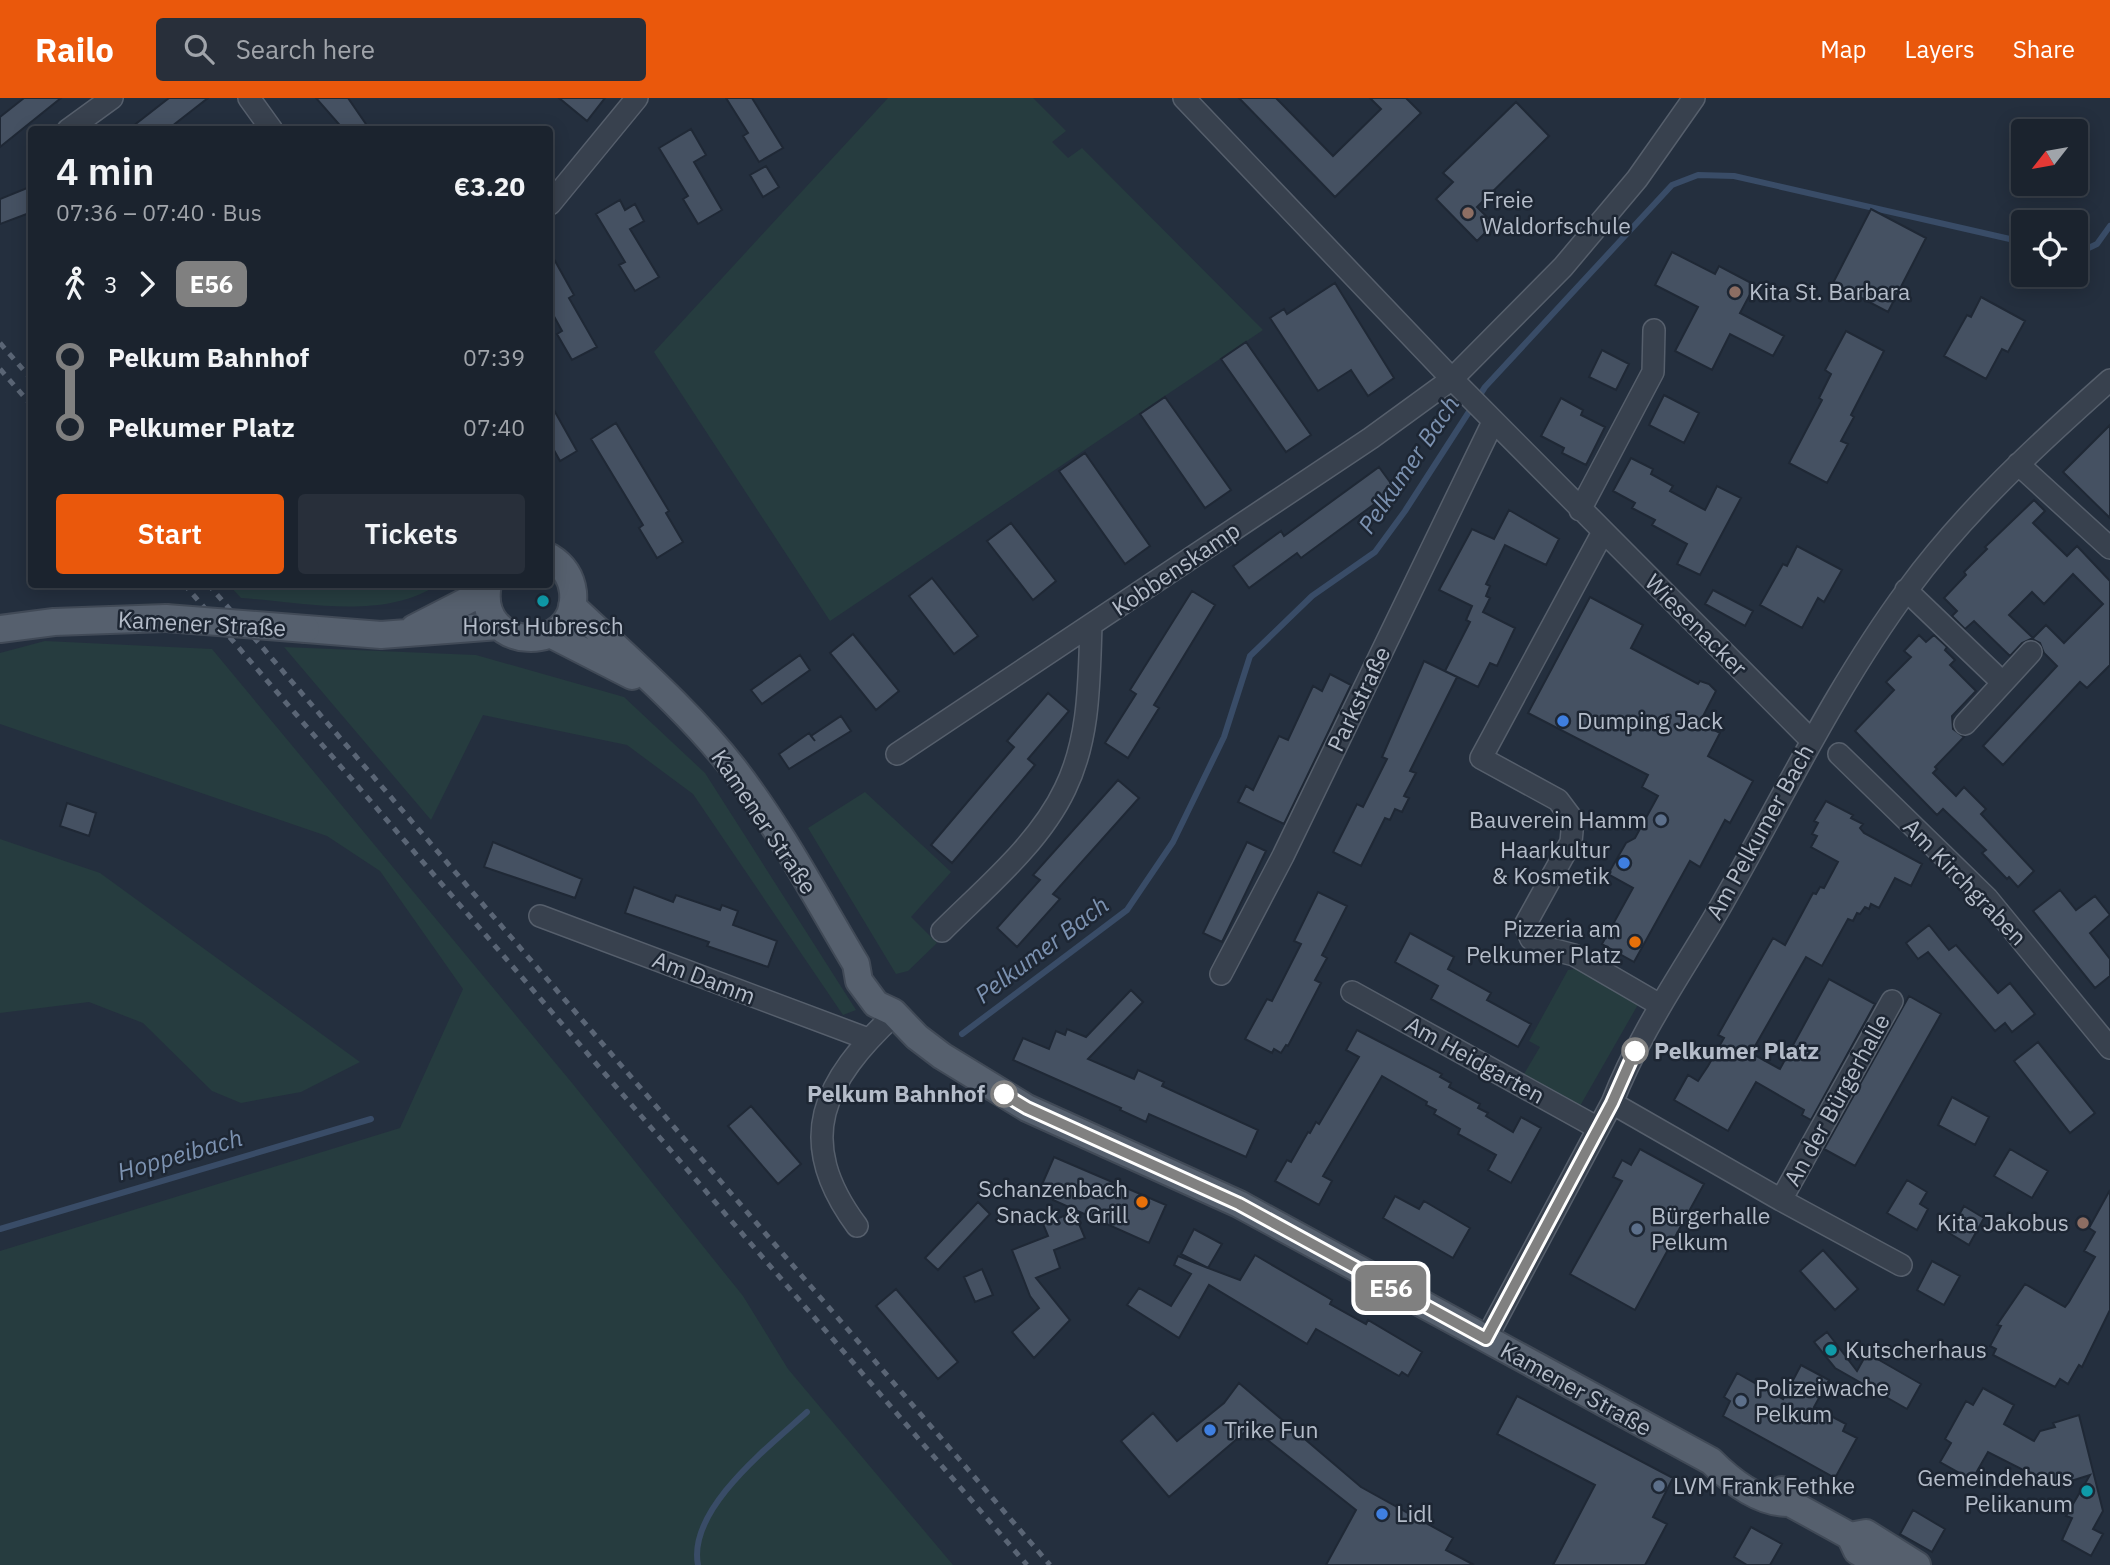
<!DOCTYPE html>
<html lang="en">
<head>
<meta charset="utf-8">
<style>
	:root { --surface:#1b232e; --page:#282f3a; --text:#f1f3f6; --muted:#a0a4aa; --line:#39404a; --accent:#ea580c }
	body { margin:0; font-family:"IBM Plex Sans",sans-serif; background:var(--page); color:var(--text); height:100vh; display:flex; flex-direction:column; font-size:26px; white-space:nowrap }
	* { box-sizing:border-box; margin:0 }
	p { font-size:23px; color:var(--muted) }
	.icon { flex:none; width:38px; height:38px; fill:none; stroke:currentColor; stroke-width:2; stroke-linecap:round; stroke-linejoin:round }
	.map { position:relative; flex:1; overflow:hidden }
	.sheet { position:absolute; left:28px; top:28px; width:525px; height:462px; display:flex; flex-direction:column; background:var(--surface); border-radius:7px; box-shadow:0 4px 18px #0003,0 0 0 2px var(--line) }
	.sheet>* { flex:none }
	.badge { padding:0 14px; border-radius:10px; font-size:24px; line-height:46px }
	.needle { width:46px; rotate:239deg }
	.fabs { position:absolute; left:2011px; top:21px; display:grid; gap:14px }
	.fabs a { display:grid; place-items:center; width:77px; height:77px; border-radius:7px; background:var(--surface); box-shadow:0 4px 18px #0003,0 0 0 2px var(--line); font-size:35px }
	.map>.badge { position:absolute; translate:-50% -50%; box-shadow:0 0 0 4px #fff }
	.legs { display:flex; align-items:center; gap:10px; height:77px; padding:0 28px; font-size:23px }
	.legs p { margin-inline-start:auto }
	.head { display:flex; align-items:center; justify-content:space-between; height:119px; padding:0 28px }
	h1 { font-size:38px; font-weight:600; line-height:52px }
	.primary-button { display:flex; gap:14px; margin-top:auto; padding:14px 28px }
	.primary-button a { flex:1; height:80px; border-radius:7px; background:var(--accent); color:#fff; font-size:28px; font-weight:600; line-height:80px; text-align:center }
	.primary-button a+a { background:var(--page); color:var(--text) }
	ul { padding:0 28px; list-style:none }
	li { display:flex; align-items:center; gap:24px; height:70px; font-size:26px }
	li i { display:grid; place-items:center; width:10px; height:100%; margin:0 9px; background:currentColor }
	li i::after { content:''; width:18px; height:18px; margin:-9px; border:5px solid; border-radius:50%; background:var(--surface) }
	li p { margin-inline-start:auto }
	li:first-child i { background:linear-gradient(#0000 50%,currentColor 0) }
	li:last-child i { background:linear-gradient(currentColor 50%,#0000 0) }
	header { display:flex; align-items:center; gap:42px; box-sizing:border-box; height:98px; padding:0 35px; background:var(--accent); color:#fff }
	header strong { font-size:33px }
	nav { display:flex; gap:38px; margin-inline-start:auto; font-size:24px }
	.search { width:490px; height:63px; background:var(--page); display:flex; align-items:center; gap:18px; box-sizing:border-box; padding:0 24px; border-radius:7px; color:var(--muted); font-size:26px }
	.map>svg:first-child { display:block }
	.green { fill:#263c3f }
	.lines { fill:none; stroke-linecap:round; stroke-linejoin:round }
	.stream { stroke:#394c67; stroke-width:6 }
	.building { fill:#455162; stroke:#1f2835; stroke-width:2 }
	.minor-casing { stroke:#565f6c; stroke-width:24 }
	.major-casing { stroke:#414a57; stroke-width:30 }
	.minor { stroke:#38414e; stroke-width:21 }
	.major { stroke:#56606e; stroke-width:26 }
	.rail { stroke:#5a6575; stroke-width:5; stroke-dasharray:7 7; stroke-linecap:butt }
	.major-bridge-casing { stroke:#414a57; stroke-width:30; stroke-linecap:butt }
	.major-bridge { stroke:#56606e; stroke-width:26 }
	.line-1-casing { stroke:#fff; stroke-width:16 }
	.line-1 { stroke:#808080; stroke-width:10 }
	.education-dot { fill:#8d6e63; stroke:#1d2633; stroke-width:2.5 }
	.culture-dot { fill:#0f9aa8; stroke:#1d2633; stroke-width:2.5 }
	.shop-dot { fill:#3f7fe0; stroke:#1d2633; stroke-width:2.5 }
	.service-dot { fill:#5c6f8a; stroke:#1d2633; stroke-width:2.5 }
	.food-dot { fill:#e8710a; stroke:#1d2633; stroke-width:2.5 }
	.stop-1-dot { fill:#fff; stroke:#808080; stroke-width:3.5 }
	.labels { text-anchor:middle; stroke-width:5; stroke-linejoin:round; paint-order:stroke }
	.poi-label { font-size:23px; fill:#b4bcc9; stroke:#1d2633; text-anchor:start }
	.street-label { font-size:23px; fill:#b4bcc9; stroke:#1d2633 }
	.stop-label { font-size:23px; font-weight:bold; fill:#b4bcc9; stroke:#1d2633; text-anchor:start }
	.water-label { font-size:24px; font-style:italic; fill:#7c92b1; stroke:#1d2633 }
</style>
</head>
<body>
<header>
<strong>Railo</strong>
<div class="search"><svg class="icon" aria-label="search" viewBox="0 0 24 24"><circle cx="10" cy="10" r="6"/><path d="M15 15l6 6"/></svg>Search here</div>
<nav><a>Map</a><a>Layers</a><a>Share</a></nav>
</header>
<div class="map">
<svg width="2110" height="1467" viewBox="0 0 2110 1467">
	<rect width="100%" height="100%" fill="#242f3e"/>
	<!-- green -->
	<path class="green" d="M888 0H1033L1066 33 1052 44 1068 60 1082 50 1263 232 830 523 654 254Z
		M229 487H437C382 523 302 504 241 500Z
		M45 543 212 551 572 985 743 1198 788 1271 953 1467H0V1153L400 1030 463 891 380 773 327 738 0 626V555Z
		M284 549 476 557 624 599 705 675 856 912 843 917 693 696 627 647 483 617 431 722Z
		M865 694 951 774 911 819 937 845 908 873 896 876 808 730Z
		M0 741 100 775 360 964 301 994 241 1005 212 993 143 925 89 904 0 915Z
		M1584 870 1640 903 1580 1008 1524 976 1540 949 1529 943 1568 872Z"/>
	<g class="lines">
		<!-- stream -->
		<path class="stream" d="M2076 156 2097 146 2110 128
			M962 936 1127 812 1173 744 1224 639 1250 558 1312 498 1375 454 1405 413 1485 289 1672 87 1698 77 1734 78 2023 144
			M0 1131 371 1021
			M698 1467C687 1411 771 1347 807 1314"/>
	</g>
	<!-- building -->
	<path class="building" d="M24 0H61L0 49V19Z
		M169 0H208L167 32H128Z
		M316 0H348L370 32H344Z
		M559 0H605L587 23Z
		M726 0H752L783 50 759 64 743 38 748 35Z
		M1239 0H1276L1333 58 1381 11 1370 0H1406L1421 15 1335 99Z
		M1516 4 1549 38 1477 109 1494 126 1477 143 1436 101 1453 84 1443 75Z
		M691 31 706 57 694 64 722 112 698 126 683 101 688 98 659 50Z
		M766 68 779 89 763 99 750 77Z
		M32 88V114L0 126V101Z
		M620 102 625 112 635 106 644 123 630 131 659 179 635 193 619 167 625 164 596 116Z
		M1871 111 1926 140 1888 214 1833 185Z
		M550 154 574 197 569 200 597 249 572 262 557 236 562 233 550 211Z
		M1672 154 1715 176 1719 168 1755 187 1740 215 1784 238 1773 258 1730 236 1712 272 1675 253 1698 209 1655 187Z
		M1335 185 1394 280 1368 298 1351 272 1318 293 1270 220 1284 211 1287 216Z
		M1981 199 2025 223 2008 254 2002 251 1986 281 1944 258 1967 217 1971 219Z
		M1846 233 1884 253 1851 317 1854 319 1841 343 1848 346 1827 385 1789 365 1822 302 1819 300 1831 276 1825 272Z
		M1246 244 1311 337 1286 354 1221 261Z
		M1602 252 1629 266 1616 292 1589 279Z
		M1664 297 1699 315 1684 345 1649 327Z
		M1165 299 1231 392 1205 410 1140 316Z
		M1561 300 1583 312 1581 317 1605 329 1586 367 1562 355 1564 350 1541 338Z
		M550 305 577 353 560 363 550 345Z
		M616 325 669 413 666 415 683 444 657 460 639 430 643 427 591 341Z
		M2110 327V420L2063 374Z
		M1085 355 1150 448 1125 466 1059 373Z
		M1631 360 1653 371 1651 376 1673 388 1670 393 1705 412 1717 388 1741 400 1700 477 1677 466 1687 446 1652 427 1655 422 1632 410 1635 405 1613 393Z
		M1379 369 1395 391 1301 460 1297 455 1249 490 1233 468 1281 433 1284 438Z
		M2034 402 2045 413 2033 425 2067 458 2077 448 2110 483V567L2087 590 2080 584 2003 667 1983 648 2057 568 2044 555 2040 545 2032 541 2046 527 2064 545 2103 506 2073 476 2044 506 2032 494 2009 517 2033 540 2022 545 2010 558 1974 523 1965 531 1952 518 1957 513 1944 500 1966 477 1964 474 1987 451 1985 449Z
		M1509 412 1559 441 1546 467 1505 447 1486 486 1490 488 1486 498 1490 500 1483 514 1515 530 1497 568 1490 565 1478 589 1445 573 1470 524 1466 522 1472 508 1439 492 1472 431 1494 441Z
		M1011 425 1056 483 1033 502 987 443Z
		M1797 448 1842 472 1824 504 1818 500 1802 530 1760 507 1783 466 1787 468Z
		M932 480 978 538 954 556 909 498Z
		M1713 492 1753 513 1745 528 1705 506Z
		M1192 493 1215 507 1154 607 1159 610 1128 660 1105 645 1136 596 1130 592Z
		M1590 499 1643 527 1631 550 1698 586 1700 583 1709 586 1716 593 1700 624 1720 635 1708 658 1753 683 1730 725 1725 722 1700 769 1690 763 1634 864 1602 846 1633 790 1608 776 1626 745 1635 740 1658 698 1642 689 1648 677 1528 615Z
		M853 536 899 593 876 612 830 555Z
		M1919 537 1926 544 1934 537 1947 549 1945 552 1955 562 1950 567 1976 593 1952 618 1953 631 1964 639 1935 669 1937 671 1933 675 1956 698 1964 689 1986 711 1981 716 2034 773 2018 789 2009 779 2007 781 1982 755 1986 752 1943 711 1937 717 1855 633 1894 592 1886 584 1911 559 1904 553Z
		M800 557 810 572 762 606 751 592Z
		M1424 563 1457 579 1410 673 1416 675 1404 698 1409 700 1402 714 1395 711 1390 722 1385 720 1361 768 1333 754 1357 706 1363 709 1387 661 1382 659Z
		M1330 576 1351 587 1284 726 1238 704 1246 688 1253 692 1279 638 1288 642 1313 588 1322 593Z
		M1048 595 1069 613 1028 661 1035 667 952 765 931 747 1014 649 1007 643Z
		M841 618 851 633 789 671 779 656 809 635 815 643 811 638Z
		M1118 682 1139 700 1053 796 1060 801 1017 849 997 830 1040 782 1033 777Z
		M1826 703 1853 717 1851 720 1863 726 1860 730 1864 735 1922 766 1911 788 1895 780 1879 810 1871 806 1869 811 1865 809 1860 816 1857 815 1853 823 1848 821 1822 868 1806 859 1751 955 1780 971 1829 881 1875 906 1811 1022 1802 1017 1804 1012 1756 984 1728 1033 1674 1002 1688 977 1698 983 1708 968 1724 940 1718 937 1773 840 1785 847 1813 795 1816 796 1820 789 1824 790 1838 764 1811 749 1817 738 1812 736 1818 725 1814 723Z
		M67 705 96 715 89 738 60 728Z
		M493 744 582 781 575 800 484 769Z
		M1247 744 1266 753 1222 844 1203 835Z
		M634 789 673 804 676 797 720 812 722 807 738 813 733 827 777 843 768 869 707 848 709 844 625 815Z
		M2060 792 2076 812 2095 798 2110 817 2090 835 2110 861V878L2095 890 2033 813Z
		M1318 794 1347 808 1322 857 1327 860 1315 882 1321 885 1288 948 1286 947 1281 955 1274 951 1272 955 1245 941 1267 901 1272 903 1301 846 1294 843Z
		M1929 827 1949 852 1956 847 1998 895 2010 885 2035 916 2012 934 2005 925 1995 933 1928 854 1918 861 1906 845Z
		M1410 835 1454 859 1448 871 1491 895 1487 902 1531 926 1518 949 1431 901 1438 888 1395 864Z
		M1131 892 1143 904 1088 961 1134 981 1138 972 1164 984 1162 988 1258 1032 1246 1059 1149 1016 1146 1024 1120 1012 1121 1010 1013 962 1023 940 1049 951 1056 933 1065 937 1067 931 1086 939Z
		M1909 898 1941 916 1855 1068 1824 1051Z
		M1357 932 1442 976 1440 979 1451 985 1449 989 1480 1006 1478 1010 1488 1015 1486 1018 1513 1034 1521 1019 1541 1030 1511 1085 1488 1072 1496 1057 1458 1036 1460 1031 1434 1016 1436 1012 1426 1007 1427 1004 1382 978 1323 1078 1332 1083 1319 1107 1275 1083 1287 1062 1291 1064 1308 1034 1310 1035 1316 1024 1319 1026 1359 959 1346 952Z
		M2038 944 2095 1015 2070 1035 2014 963Z
		M1952 999 1989 1019 1975 1047 1938 1027Z
		M751 1008 801 1066 778 1086 728 1028Z
		M1640 1051 1704 1086 1635 1212 1570 1176 1622 1083 1613 1079 1622 1062 1631 1067Z
		M2010 1051 2048 1073 2032 1100 1994 1078Z
		M1054 1059 1166 1107 1149 1145 1053 1102 1055 1097 1040 1091Z
		M1907 1082 1927 1094 1920 1106 1928 1111 1917 1132 1887 1115Z
		M2110 1092V1212L2082 1269 2079 1267 2068 1286 2060 1281 2055 1289 1993 1257 1996 1251 1990 1248 2001 1228 1997 1227 2025 1186 2065 1209 2069 1204 2095 1159 2084 1153 2095 1134 2089 1130Z
		M1395 1098 1419 1111 1424 1103 1470 1130 1453 1160 1383 1120Z
		M978 1104 990 1116 938 1172 925 1160Z
		M1964 1108 1984 1120 1969 1147 1949 1135Z
		M1074 1114 1085 1140 1054 1152 1060 1170 1036 1180 1070 1222 1034 1260 1012 1234 1039 1210 1030 1198 1012 1152 1048 1138 1043 1126Z
		M1194 1131 1222 1146 1208 1170 1240 1182 1255 1157 1332 1202 1330 1206 1366 1226 1368 1222 1422 1254 1408 1278 1402 1274 1399 1278 1316 1231 1307 1246 1209 1187 1179 1240 1127 1207 1139 1190 1171 1208 1191 1176 1174 1167 1178 1158 1208 1170 1181 1156Z
		M1823 1152 1858 1191 1835 1212 1800 1173Z
		M1932 1163 1960 1178 1944 1207 1917 1192Z
		M982 1171 993 1197 975 1204 964 1179Z
		M896 1191 958 1264 938 1281 876 1208Z
		M1827 1234 1857 1273 1867 1255 1921 1286 1907 1311 1835 1270 1814 1244Z
		M1801 1267 1829 1282 1814 1309 1846 1326 1843 1333 1857 1340 1835 1380 1723 1318 1730 1303 1724 1299 1737 1275 1783 1301Z
		M1239 1285 1361 1389 1453 1440 1446 1452 1474 1467H1326L1356 1412 1251 1329 1169 1399 1121 1343 1153 1315 1177 1343 1224 1305Z
		M1983 1290 2014 1307 2004 1326 2034 1343 2040 1333 2055 1329 2053 1325 2079 1317 2103 1413 2093 1431 2103 1436 2091 1458 2062 1442 2072 1420 2066 1418 2090 1377 2055 1388 1988 1354 1972 1382 1940 1364 1951 1345 1945 1341 1966 1303 1973 1307Z
		M1517 1298 1673 1380 1653 1419 1667 1426 1645 1467H1553L1595 1387 1497 1336Z
		M1913 1412 1945 1431 1932 1454 1900 1436Z
		M1751 1429 1782 1446 1770 1467H1747L1734 1459Z"/>
	<g class="lines">
		<defs>
			<path id="minor" d="M249 0 272 32
				M1694 0 1637 81 1563 169 1452 281 1811 642
				M68 32 112 0
				M550 106 637 0
				M2018 366 2110 450
				M1580 412 1653 274 1654 232
				M1603 434 1481 660 1558 702 1573 722 1571 744 1525 827 1531 841 1551 851 1574 857 1660 907
				M1906 492 2002 584
				M1965 626 2031 554
				M897 656 1371 340 1452 281 1184 0
				M1839 656 1987 800 2110 950
				M540 818 868 941
				M942 833C984 791 1039 746 1065 691 1090 640 1089 582 1091 527
				M1221 876 1283 758 1493 324
				M1352 894 1598 1030
				M1612 1005 1781 1102 1892 903
				M1781 1102 1901 1167
				M857 1128C793 1042 823 983 895 916
				M1486 1241 1612 1005C1640 933 1684 872 1722 806 1783 700 1835 590 1908 491 1965 413 2038 346 2110 282"/>
			<path id="major" d="M488 486C474 555 579 558 573 494 571 478 563 467 550 459
				M572 508C627 560 688 612 734 671 781 732 817 801 856 866L859 883 876 906 893 914 917 939 942 958 1027 1010 1239 1106 1711 1363C1732 1384 1760 1406 1790 1405
				M414 530 486 493
				M0 531 54 524 166 520
				M306 531 381 537 499 528
				M550 536 632 578
				M1782 1392 1790 1405 1850 1438 1857 1453 1881 1467
				M1850 1438 1866 1435 1917 1467"/>
		</defs>
		<!-- minor casing -->
		<use href="#minor" class="minor-casing"/>
		<!-- major casing -->
		<use href="#major" class="major-casing"/>
		<!-- minor -->
		<use href="#minor" class="minor"/>
		<!-- major -->
		<use href="#major" class="major"/>
		<!-- rail -->
		<path class="rail" d="M0 245 32 282
			M0 271 32 308
			M184 486 1027 1467
			M208 486 1050 1467"/>
		<defs>
			<path id="major-bridge" d="M166 520 306 531"/>
		</defs>
		<!-- major-bridge casing -->
		<use href="#major-bridge" class="major-bridge-casing"/>
		<!-- major-bridge -->
		<use href="#major-bridge" class="major-bridge"/>
	</g>
	<g class="lines">
		<defs>
			<path id="line-1" d="M1004 996 1027 1010 1239 1106 1486 1241 1612 1005 1635 953"/>
		</defs>
		<!-- line-1 casing -->
		<use href="#line-1" class="line-1-casing"/>
		<!-- line-1 -->
		<use href="#line-1" class="line-1"/>
	</g>
	<!-- markers -->
	<g class="education-dot">
		<circle cx="1468" cy="115" r="7"/>
		<circle cx="1735" cy="194" r="7"/>
		<circle cx="2083" cy="1125" r="7"/>
	</g>
	<g class="culture-dot">
		<circle cx="543" cy="503" r="7"/>
		<circle cx="1831" cy="1252" r="7"/>
		<circle cx="2087" cy="1393" r="7"/>
	</g>
	<g class="shop-dot">
		<circle cx="1563" cy="623" r="7"/>
		<circle cx="1624" cy="765" r="7"/>
		<circle cx="1210" cy="1332" r="7"/>
		<circle cx="1382" cy="1416" r="7"/>
	</g>
	<g class="service-dot">
		<circle cx="1661" cy="722" r="7"/>
		<circle cx="1637" cy="1131" r="7"/>
		<circle cx="1741" cy="1303" r="7"/>
		<circle cx="1659" cy="1388" r="7"/>
	</g>
	<g class="food-dot">
		<circle cx="1635" cy="844" r="7"/>
		<circle cx="1142" cy="1104" r="7"/>
	</g>
	<g class="stop-1-dot">
		<circle cx="1635" cy="953" r="12"/>
		<circle cx="1004" cy="996" r="12"/>
	</g>
	<g class="labels">
		<!-- poi labels -->
		<g class="poi-label">
			<text x="1482" y="110">Freie<tspan x="1482" dy="26">Waldorfschule</tspan></text>
			<text x="1749" y="202">Kita St. Barbara</text>
			<text x="543" y="536" text-anchor="middle">Horst Hubresch</text>
			<text x="1577" y="631">Dumping Jack</text>
			<text x="1647" y="730" text-anchor="end">Bauverein Hamm</text>
			<text x="1610" y="760" text-anchor="end">Haarkultur<tspan x="1610" dy="26">&amp; Kosmetik</tspan></text>
			<text x="1621" y="839" text-anchor="end">Pizzeria am<tspan x="1621" dy="26">Pelkumer Platz</tspan></text>
			<text x="1128" y="1099" text-anchor="end">Schanzenbach<tspan x="1128" dy="26">Snack &amp; Grill</tspan></text>
			<text x="1651" y="1126">Bürgerhalle<tspan x="1651" dy="26">Pelkum</tspan></text>
			<text x="2069" y="1133" text-anchor="end">Kita Jakobus</text>
			<text x="1845" y="1260">Kutscherhaus</text>
			<text x="1755" y="1298">Polizeiwache<tspan x="1755" dy="26">Pelkum</tspan></text>
			<text x="1224" y="1340">Trike Fun</text>
			<text x="2073" y="1388" text-anchor="end">Gemeindehaus<tspan x="2073" dy="26">Pelikanum</tspan></text>
			<text x="1673" y="1396">LVM Frank Fethke</text>
			<text x="1396" y="1424">Lidl</text>
		</g>
		<!-- street labels -->
		<g class="street-label">
			<text transform="translate(1176 471) rotate(-34)" y="8">Kobbenskamp</text>
			<text transform="translate(202 526) rotate(3)" y="8">Kamener Straße</text>
			<text transform="translate(1696 527) rotate(45)" y="8">Wiesenacker</text>
			<text transform="translate(1359 601) rotate(-64)" y="8">Parkstraße</text>
			<text transform="translate(764 724) rotate(56)" y="8">Kamener Straße</text>
			<text transform="translate(1760 734) rotate(-61)" y="8">Am Pelkumer Bach</text>
			<text transform="translate(1965 784) rotate(46)" y="8">Am Kirchgraben</text>
			<text transform="translate(704 880) rotate(21)" y="8">Am Damm</text>
			<text transform="translate(1475 962) rotate(29)" y="8">Am Heidgarten</text>
			<text transform="translate(1837 1002) rotate(-61)" y="8">An der Bürgerhalle</text>
			<text transform="translate(1576 1291) rotate(29)" y="8">Kamener Straße</text>
		</g>
		<!-- stop labels -->
		<g class="stop-label">
			<text x="1654" y="961">Pelkumer Platz</text>
			<text x="985" y="1004" text-anchor="end">Pelkum Bahnhof</text>
		</g>
		<!-- water labels -->
		<g class="water-label">
			<text transform="translate(1409 367) rotate(-56)" y="8">Pelkumer Bach</text>
			<text transform="translate(1042 852) rotate(-37)" y="8">Pelkumer Bach</text>
			<text transform="translate(180 1057) rotate(-16)" y="8">Hoppeibach</text>
		</g>
	</g>
</svg>
<div class="fabs">
<a><svg class="needle" viewBox="-14 -14 28 28"><path d="M0-13l5 13h-10z" fill="#e53935"/><path d="M0 13l5-13h-10z" fill="#a0a4aa"/></svg></a>
<a><svg class="icon" aria-label="locate" viewBox="0 0 24 24"><circle cx="12" cy="12" r="6"/><path d="M12 2v4M12 18v4M2 12h4M18 12h4"/></svg></a>
</div>
<b class="badge" style="left:1391px;top:1190px;background:#808080;color:#fff">E56</b>
<section class="sheet">
<div class="head"><div><h1>4 min</h1><p>07:36 – 07:40 · Bus</p></div><b>€3.20</b></div>
<div class="legs"><svg class="icon" aria-label="walk" viewBox="0 0 24 24"><circle cx="13" cy="4" r="2"/><path d="M13 8l-2 6 4 7M11 14l-3 7M7 12l3-4h3l4 4"/></svg>3<svg class="icon" aria-label="forward" viewBox="0 0 24 24"><path d="M9 5l7 7-7 7"/></svg><b class="badge" style="background:#808080;color:#fff">E56</b></div>
<ul>
<li><i style="color:#808080"></i><b>Pelkum Bahnhof</b><p>07:39</p></li>
<li><i style="color:#808080"></i><b>Pelkumer Platz</b><p>07:40</p></li>
</ul>
<div class="primary-button"><a>Start</a><a>Tickets</a></div>
</section>
</div>
</body>
</html>
